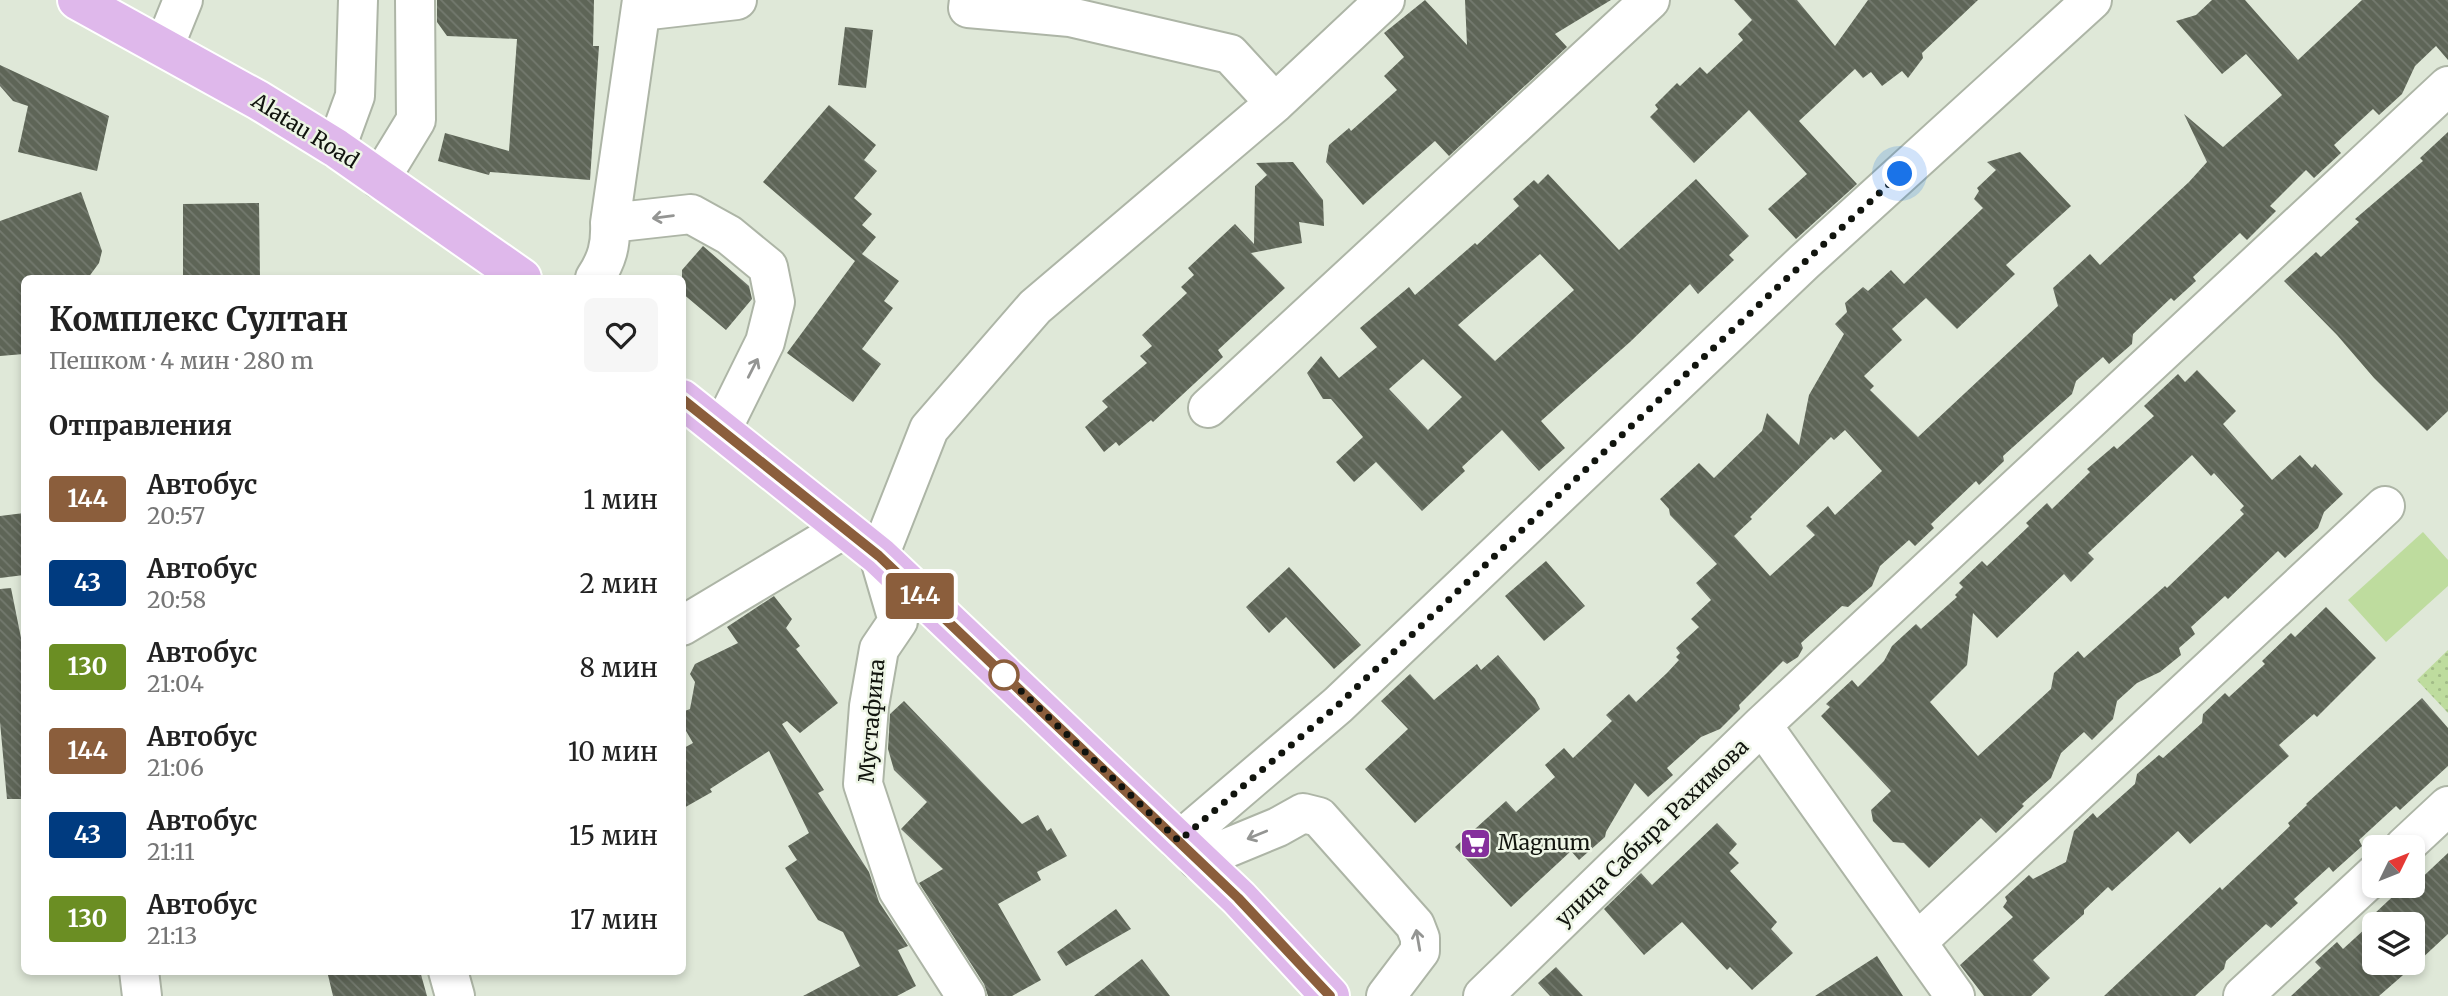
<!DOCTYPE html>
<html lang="ru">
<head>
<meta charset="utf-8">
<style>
	:root { --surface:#fff; --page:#f6f6f6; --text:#222; --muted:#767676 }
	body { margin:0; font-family:Merriweather,serif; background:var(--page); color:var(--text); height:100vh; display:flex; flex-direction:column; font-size:26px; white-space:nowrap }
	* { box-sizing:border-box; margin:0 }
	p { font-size:23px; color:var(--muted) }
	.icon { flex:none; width:38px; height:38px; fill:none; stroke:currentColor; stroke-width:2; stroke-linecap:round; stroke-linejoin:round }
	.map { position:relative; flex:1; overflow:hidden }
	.panel { position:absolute; left:21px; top:275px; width:665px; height:700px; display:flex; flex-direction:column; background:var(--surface); border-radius:10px; box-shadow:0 4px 10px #0003 }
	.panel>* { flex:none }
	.badge { padding:0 14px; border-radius:5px; font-size:24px; line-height:46px }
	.needle { width:46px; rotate:47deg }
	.controls { position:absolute; left:2362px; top:835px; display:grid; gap:14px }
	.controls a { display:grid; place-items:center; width:63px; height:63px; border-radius:10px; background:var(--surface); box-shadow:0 4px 10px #0003; font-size:35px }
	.you { position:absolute; width:35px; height:35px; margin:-18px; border:5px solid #fff; border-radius:50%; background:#1a73e8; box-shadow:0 0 0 10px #1a73e833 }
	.map>.badge { position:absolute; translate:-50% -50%; box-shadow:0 0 0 4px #fff }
	h2 { padding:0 28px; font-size:26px; line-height:63px }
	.round { display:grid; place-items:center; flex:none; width:74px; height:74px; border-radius:10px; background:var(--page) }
	.headline { display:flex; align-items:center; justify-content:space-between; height:119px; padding:0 28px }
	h1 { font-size:33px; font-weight:700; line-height:52px }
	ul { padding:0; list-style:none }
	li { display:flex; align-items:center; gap:21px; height:84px; padding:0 28px }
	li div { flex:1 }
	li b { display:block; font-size:26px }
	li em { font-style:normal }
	li .badge { min-width:77px; font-weight:700; text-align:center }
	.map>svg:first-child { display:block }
	.park { fill:url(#park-dots) }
	.pitch { fill:#bedc9e }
	.building { fill:url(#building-back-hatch); fill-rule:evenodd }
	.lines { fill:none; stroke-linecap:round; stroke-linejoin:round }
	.minor-casing { stroke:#adb5a6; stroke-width:42 }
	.major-casing { stroke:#fff; stroke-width:42 }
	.minor { stroke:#fff; stroke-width:38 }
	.major { stroke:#dfb8eb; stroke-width:38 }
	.oneway { stroke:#949593 }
	.line-casing { stroke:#fff; stroke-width:16 }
	.line { stroke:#8b5e3c; stroke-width:10 }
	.walk { stroke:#11140e; stroke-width:7; stroke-dasharray:0 12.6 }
	.stop-dot { fill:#fff; stroke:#8b5e3c; stroke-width:3.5 }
	.labels { text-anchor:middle; stroke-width:5; stroke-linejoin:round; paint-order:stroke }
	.street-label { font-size:21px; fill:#11140e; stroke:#edf5e5 }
	.poi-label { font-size:21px; fill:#11140e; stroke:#edf5e5; text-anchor:start }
</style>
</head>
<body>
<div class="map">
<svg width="2448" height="996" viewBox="0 0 2448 996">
	<defs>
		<pattern id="park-dots" width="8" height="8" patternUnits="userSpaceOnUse" patternTransform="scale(1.75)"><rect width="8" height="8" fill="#bedc9e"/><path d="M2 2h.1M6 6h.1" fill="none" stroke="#a2bc87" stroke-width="1.8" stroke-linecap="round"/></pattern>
		<pattern id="building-back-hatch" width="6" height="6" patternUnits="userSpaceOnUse" patternTransform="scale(1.75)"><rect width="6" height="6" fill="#5e6557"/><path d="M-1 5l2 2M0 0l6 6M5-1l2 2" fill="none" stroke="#747a6f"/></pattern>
	</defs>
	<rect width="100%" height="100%" fill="#dfe8d8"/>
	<!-- park -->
	<path class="park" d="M2448 650V713L2417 680Z"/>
	<!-- pitch -->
	<path class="pitch" d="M2423 532 2448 560V586L2386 642 2348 600Z"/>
	<!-- building -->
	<path class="building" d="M437 0H594L593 46H599L590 180 490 172 489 175 438 161 445 133 509 151 517 39 447 36 437 22Z
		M1425 0 1467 45 1465 0H1611L1555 34 1567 47 1449 156 1435 141 1363 205 1326 162 1329 145 1349 128 1351 131 1397 90 1384 76 1404 57 1384 33Z
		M1734 0H1797L1835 46 1868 0H1978L1922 53 1923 58 1908 78 1902 71 1882 86 1871 72 1863 78 1855 69 1799 121 1857 184 1796 239 1768 209 1807 174 1749 110 1694 163 1650 117 1658 109 1655 105 1677 83 1680 86 1700 67 1707 74 1743 40 1738 34 1752 20Z
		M2212 0H2245L2298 60 2362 0H2448V60L2436 46 2415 66 2402 94 2379 115 2373 109 2334 145 2341 153 2314 178 2306 170 2270 206 2276 211 2247 240 2240 233 2193 277 2196 281 2174 301 2171 298 2133 334 2132 344 2109 364 2103 357 2076 381 2072 394 2003 456 2004 461 1979 485 1976 481 1931 524 1934 528 1915 546 1909 540 1880 566 1872 586 1848 607 1842 606 1801 643 1803 648 1798 657 1787 664 1783 661 1739 705 1740 709 1720 729 1701 737 1667 768 1673 775 1648 797 1635 783 1606 832 1605 837 1579 860 1571 851 1511 907 1455 847 1506 801 1516 812 1555 777 1545 765 1564 748 1573 758 1612 721 1606 715 1629 694 1636 702 1667 673 1679 660 1676 657 1680 653 1676 648 1699 627 1691 619 1711 600 1696 583 1717 564 1670 515 1669 509 1660 499 1699 463 1714 478 1762 431 1767 413 1799 445 1809 395 1844 334 1835 324 1847 312 1845 303 1863 287 1868 291 1891 270 1904 284 1983 208 1974 199 1979 191 1977 188 1996 170 1987 162 2020 152 2071 206 2006 265 2015 274 1957 329 1926 298 1892 329 1902 340 1864 376 1874 386 1870 390 1918 437 2058 306 2053 288 2090 254 2100 265 2189 182 2207 162 2184 114 2223 147 2282 95 2246 54 2222 74 2176 21 2196 15ZM1845 430 1882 471 1835 515 1828 506 1806 526 1815 535 1770 576 1734 536 1752 519 1750 517 1831 437 1834 440Z
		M845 27 873 30 866 88 838 85Z
		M0 65 109 116 97 171 18 152 28 106 13 101 0 86Z
		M829 105 876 145 864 160 877 171 854 198 872 214 862 225 876 237 862 254 899 281 884 301 893 308 862 349 881 364 853 402 787 353 855 261 763 182Z
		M2448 132V411L2427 431 2374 378 2337 335 2284 281 2316 252 2321 257 2359 222 2355 219 2423 161 2420 158Z
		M1293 162 1323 200 1324 226 1299 222 1302 243 1251 253 1285 288 1218 350 1223 357 1153 422 1151 420 1119 446 1116 442 1104 452 1085 427 1108 407 1102 401 1147 363 1140 356 1152 346 1142 335 1187 293 1181 287 1194 275 1188 268 1235 224 1254 244 1255 186 1267 175 1256 163Z
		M1548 174 1619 250 1696 179 1749 236 1729 255 1734 260 1698 294 1690 284 1630 342 1541 421 1565 448 1539 471 1502 430 1462 467 1465 471 1422 511 1376 462 1354 482 1336 462 1363 437 1331 399H1323L1307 373 1321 356 1339 378 1377 347 1360 328 1409 287 1415 295 1475 243 1477 245 1519 206 1513 199 1534 180 1538 184ZM1540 254 1574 290 1495 361 1458 325ZM1423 359 1462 397 1428 430 1389 389Z
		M81 192 102 251 99 263 88 278H24V354L0 356V221Z
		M259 203 260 278H183V204Z
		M703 246 749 286 752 299 726 330 682 293V270Z
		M2197 370 2236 411 2223 424 2272 480 2300 455 2312 468 2315 464 2343 494 2324 512 2318 528 2285 558 2278 551 2228 599 2225 596 2191 627 2195 634 2179 648 2181 655 2160 672 2137 683 2117 701 2113 719 2092 740 2084 732 2061 753 2051 778 2022 804 2024 806 1996 833 1981 818 1929 868 1904 843 1893 842 1873 821 1871 810 1891 791 1821 716 1830 707 1826 704 1852 680 1858 687 1884 661 1892 646 1916 624 1921 629 1957 597 1955 595 1963 587 1959 583 1982 561 1987 566 2029 526 2026 523 2047 503 2052 509 2090 472 2087 469 2114 446 2117 449 2154 416 2144 406 2178 374 2185 382ZM2192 455 2211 476 2214 473 2244 506 2240 510 2244 514 2167 588 2165 586 2084 658 2078 651 2054 673 2051 689 1978 756 1930 702 1967 665 1973 613 1997 638 2064 574 2071 582 2094 559 2088 553Z
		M24 513V575L0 578V516Z
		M1546 561 1585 606 1544 641 1505 596Z
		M1289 567 1361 645 1334 669 1286 617 1269 633 1246 607Z
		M11 588 21 638 24 639V665L21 666 24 719V799H7L0 722V589Z
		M774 596 792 619 786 628 800 646 796 649 838 703 800 733 787 721 782 724 824 790 818 793 869 872 879 902 908 946 898 950 916 986 897 996H803L860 966 843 932 818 920 785 868 797 860 788 846 809 833 769 751 710 789 712 792 682 809V749L693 743 682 724V712L690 709 695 682 690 674 695 664 738 643 727 627Z
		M2326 607 2376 658 2317 717 2314 714 2279 745 2289 756 2190 844 2178 831 2112 891 2108 887 2084 910V914L2033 960 2050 978 2031 996H1984L1960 965 2013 917 2003 907 2007 901 2005 897 2029 875 2033 879 2066 862 2074 831 2093 813 2097 818 2135 784 2137 774 2159 755 2163 758 2202 723 2203 714 2225 693 2229 697 2265 664 2262 661 2291 633 2295 637Z
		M1498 655 1535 699 1540 709 1415 823 1365 769 1408 729 1381 701 1410 674 1434 700 1477 664 1481 670Z
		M2422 698 2448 728V766L2400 810 2396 806 2359 840 2362 846 2333 872 2329 867 2294 899 2298 903 2271 928 2266 924 2226 961 2224 969 2195 996H2104L2220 887 2222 890 2290 826 2288 823 2307 805 2306 804Z
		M904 701 1022 824 1038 815 1047 831 1051 828 1067 856 1037 872 1041 880 998 904 1041 980 1012 996H988L984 984 919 883 943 869 901 829 927 802 894 770 888 749 890 714Z
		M1717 823 1737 844 1729 853 1739 863 1730 871 1777 922 1771 929 1793 953 1752 990 1730 967 1727 970 1682 922 1644 955 1604 909 1641 873 1652 885Z
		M2448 853V934L2418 962 2379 996H2291L2321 968 2315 962 2337 942 2343 949 2378 917 2374 914 2403 887 2407 891 2413 886ZM2375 924H2413V962H2375Z
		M1116 909 1131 929 1066 966 1057 952Z
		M1877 956 1903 996H1815Z
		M1142 959 1170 996H1094Z
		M1556 967 1583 996H1550L1538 983Z
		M327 971H420L427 996H333Z"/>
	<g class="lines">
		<defs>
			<path id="minor" d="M641 11 737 0
				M164 47 183 0
				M1275 103 1385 0
				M336 148 355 96 358 0
				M380 179 416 120 415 0
				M610 223 691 214 729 235 768 267 775 302 765 342 722 429
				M595 278C607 260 611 245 610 223L642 0
				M1208 408 1650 0
				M682 626 844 529
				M1762 725 2448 86
				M1179 841 1338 705 1804 262 2092 0
				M2404 847 2448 806
				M1198 860 1278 827 1303 813 1319 817 1415 925 1420 938V951L1386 996
				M1917 942 2385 506
				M139 971 142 996
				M448 971 455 996
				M966 996 898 890 863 784 869 706 879 649 898 621 879 556 929 429 1035 307 1275 103 1230 54 1070 17 968 8 969 0
				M1483 996 1762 725 1955 996
				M2243 996 2375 874"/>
			<path id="major" d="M77 0 258 100 336 148 522 278
				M682 399 879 556 1239 898 1330 996"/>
		</defs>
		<!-- minor casing -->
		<use href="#minor" class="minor-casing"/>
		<!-- major casing -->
		<use href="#major" class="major-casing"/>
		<!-- minor -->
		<use href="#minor" class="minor"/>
		<!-- major -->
		<use href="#major" class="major"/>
	</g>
	<!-- one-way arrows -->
	<defs><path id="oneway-shaft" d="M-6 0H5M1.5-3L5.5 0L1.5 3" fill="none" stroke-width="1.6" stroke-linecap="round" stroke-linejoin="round" transform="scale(1.75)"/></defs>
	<g class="oneway">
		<use href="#oneway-shaft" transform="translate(663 217) rotate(173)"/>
		<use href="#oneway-shaft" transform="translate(753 368) rotate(-63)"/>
		<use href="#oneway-shaft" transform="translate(1257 835) rotate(158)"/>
		<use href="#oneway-shaft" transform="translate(1418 940) rotate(-100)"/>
	</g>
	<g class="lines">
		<defs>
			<path id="line" d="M682 399 879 556 1238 898 1330 996"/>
		</defs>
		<!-- line casing -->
		<use href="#line" class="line-casing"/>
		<!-- line -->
		<use href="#line" class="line"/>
		<!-- walk -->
		<path class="walk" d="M1004 675 999 670 1179 841 1338 705 1784 281 1900 174"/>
	</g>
	<!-- icons -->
	<defs>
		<symbol id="supermarket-square" viewBox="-11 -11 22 22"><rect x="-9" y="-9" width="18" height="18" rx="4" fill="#852f9c" stroke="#edf5e5"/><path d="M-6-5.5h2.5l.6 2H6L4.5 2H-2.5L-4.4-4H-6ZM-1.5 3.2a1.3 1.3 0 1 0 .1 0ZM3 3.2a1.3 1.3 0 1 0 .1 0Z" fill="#fff"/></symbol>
	</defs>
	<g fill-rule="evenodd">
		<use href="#supermarket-square" x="1458" y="826" width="35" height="35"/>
	</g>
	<!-- markers -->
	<circle class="stop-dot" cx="1004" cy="675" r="14"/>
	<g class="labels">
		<!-- street labels -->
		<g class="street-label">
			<text transform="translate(305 131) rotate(32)" y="7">Alatau Road</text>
			<text transform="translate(872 721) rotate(-85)" y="7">Мустафина</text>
			<text transform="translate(1652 833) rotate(-44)" y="7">улица Сабыра Рахимова</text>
		</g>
		<!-- poi labels -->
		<g class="poi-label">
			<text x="1498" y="850">Magnum</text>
		</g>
	</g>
</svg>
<div class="controls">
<a><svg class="needle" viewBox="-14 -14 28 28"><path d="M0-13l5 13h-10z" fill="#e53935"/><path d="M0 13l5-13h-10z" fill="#767676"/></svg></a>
<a><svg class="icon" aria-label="layers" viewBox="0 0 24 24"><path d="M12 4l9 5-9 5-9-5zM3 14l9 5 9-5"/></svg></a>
</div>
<div class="you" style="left:1900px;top:174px"></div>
<b class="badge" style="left:920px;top:596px;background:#8b5e3c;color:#fff">144</b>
<section class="panel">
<div class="headline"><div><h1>Комплекс Султан</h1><p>Пешком · 4 мин · 280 m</p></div><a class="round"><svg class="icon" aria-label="heart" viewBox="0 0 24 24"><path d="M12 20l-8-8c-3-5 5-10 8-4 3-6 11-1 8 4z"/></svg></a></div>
<h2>Отправления</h2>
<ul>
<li><span class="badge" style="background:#8b5e3c;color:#fff">144</span><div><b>Автобус</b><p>20:57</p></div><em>1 мин</em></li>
<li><span class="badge" style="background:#003b80;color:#fff">43</span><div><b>Автобус</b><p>20:58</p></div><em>2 мин</em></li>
<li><span class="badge" style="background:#6b8e23;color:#fff">130</span><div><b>Автобус</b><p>21:04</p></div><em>8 мин</em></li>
<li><span class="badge" style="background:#8b5e3c;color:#fff">144</span><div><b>Автобус</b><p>21:06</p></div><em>10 мин</em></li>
<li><span class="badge" style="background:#003b80;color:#fff">43</span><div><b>Автобус</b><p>21:11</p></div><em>15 мин</em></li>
<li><span class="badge" style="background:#6b8e23;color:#fff">130</span><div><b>Автобус</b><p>21:13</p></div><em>17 мин</em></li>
</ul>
</section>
</div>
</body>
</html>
